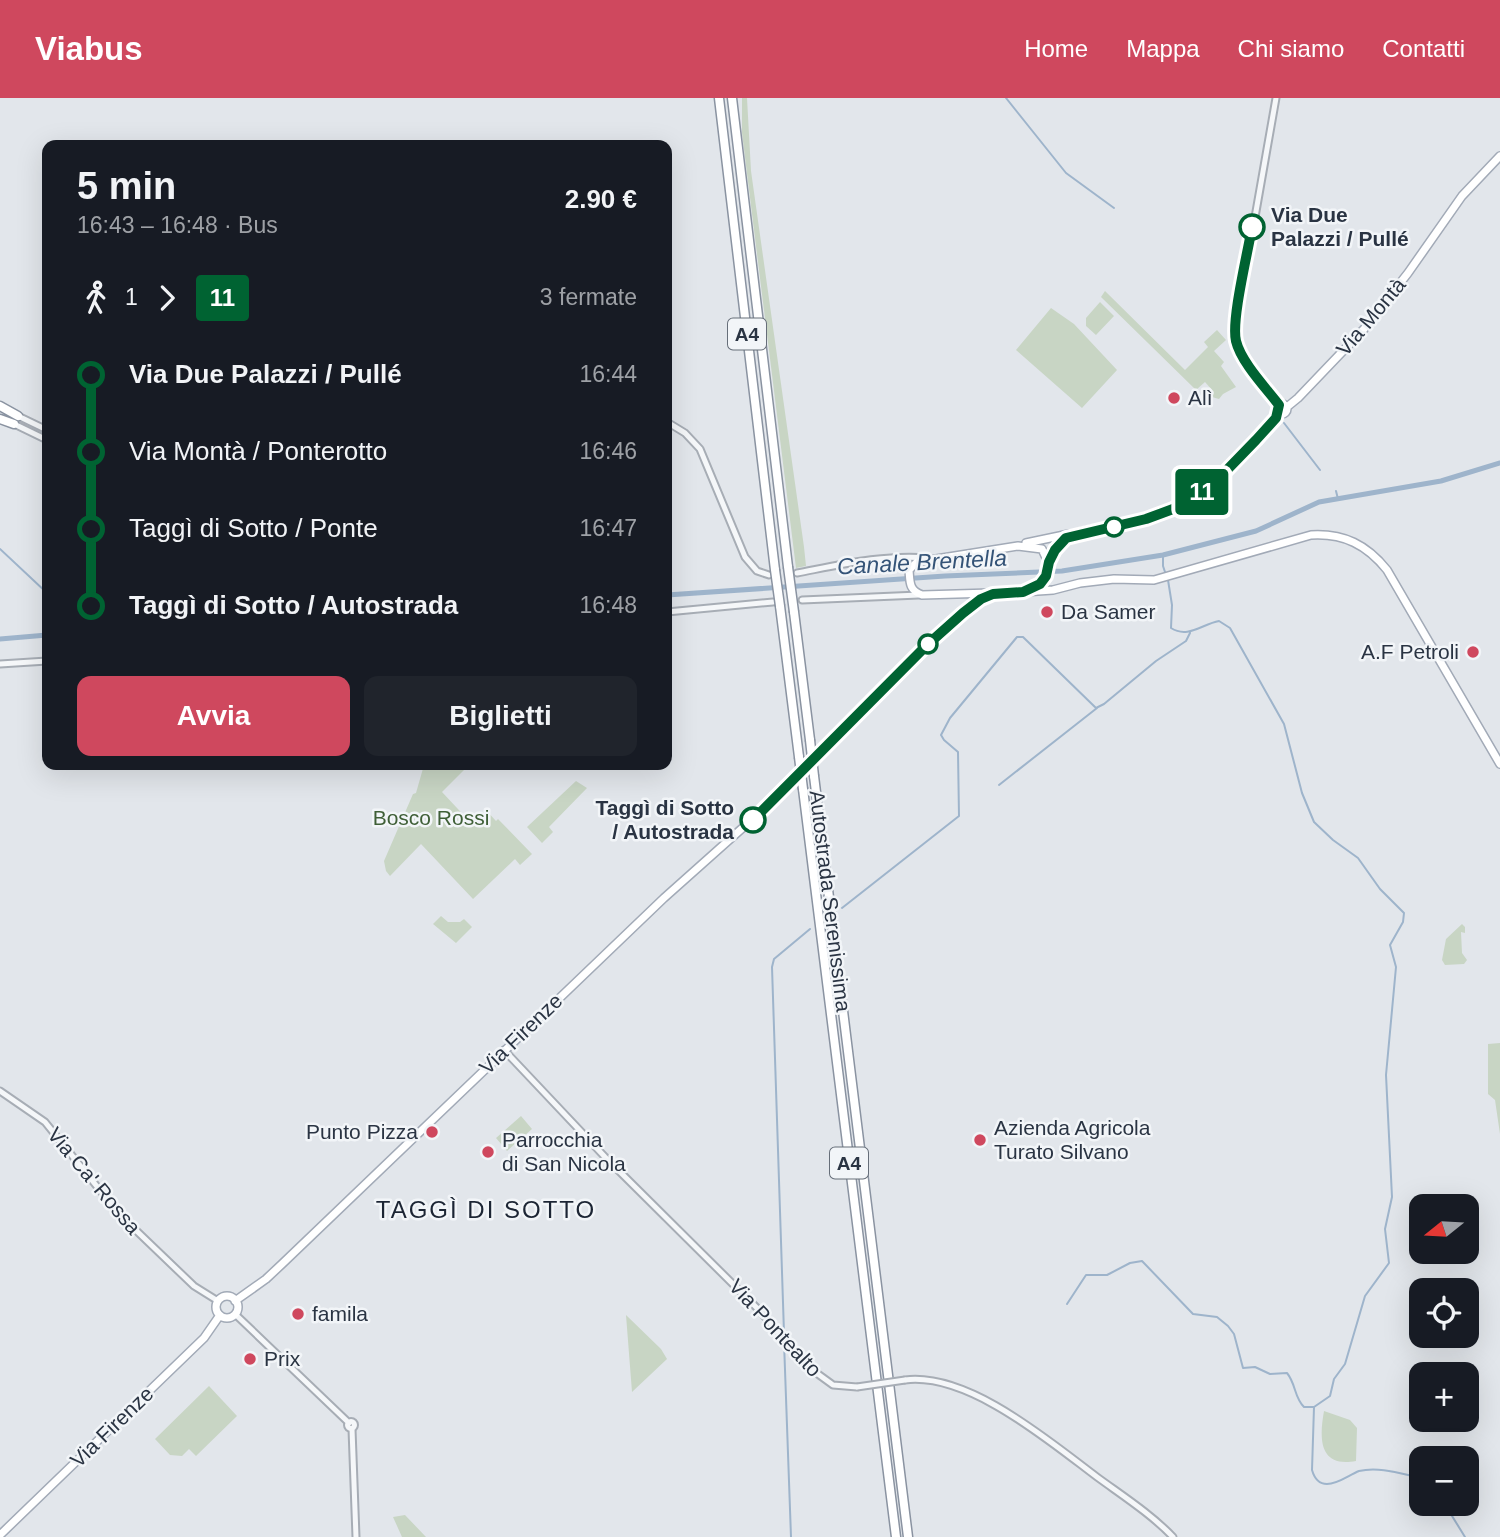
<!DOCTYPE html>
<html lang="it">
<head>
<meta charset="utf-8">
<style>
	:root { --surface:#171b24; --page:#20242c; --text:#f1f3f6; --muted:#9ea1a6; --accent:#cf485e }
	body { margin:0; font-family:Helvetica,sans-serif; background:var(--page); color:var(--text); height:100vh; display:flex; flex-direction:column; font-size:26px; white-space:nowrap }
	* { box-sizing:border-box; margin:0 }
	p { font-size:23px; color:var(--muted) }
	.icon { flex:none; width:38px; height:38px; fill:none; stroke:currentColor; stroke-width:2; stroke-linecap:round; stroke-linejoin:round }
	.map { position:relative; flex:1; overflow:hidden }
	.side { position:absolute; left:42px; top:42px; width:630px; height:630px; display:flex; flex-direction:column; background:var(--surface); border-radius:14px; box-shadow:0 7px 28px #0002 }
	.side>* { flex:none }
	.badge { padding:0 14px; border-radius:5px; font-size:24px; line-height:46px }
	.needle { width:46px; rotate:252deg }
	.tools { position:absolute; left:1409px; top:1096px; display:grid; gap:14px }
	.tools a { display:grid; place-items:center; width:70px; height:70px; border-radius:14px; background:var(--surface); box-shadow:0 7px 28px #0002; font-size:35px }
	.map>.badge { position:absolute; translate:-50% -50%; box-shadow:0 0 0 4px #fff }
	.legs { display:flex; align-items:center; gap:10px; height:77px; padding:0 35px; font-size:23px }
	.legs p { margin-inline-start:auto }
	.summary { display:flex; align-items:center; justify-content:space-between; height:119px; padding:0 35px }
	h1 { font-size:38px; font-weight:700; line-height:52px }
	.cta { display:flex; gap:14px; margin-top:auto; padding:14px 35px }
	.cta a { flex:1; height:80px; border-radius:14px; background:var(--accent); color:#fff; font-size:28px; font-weight:700; line-height:80px; text-align:center }
	.cta a+a { background:var(--page); color:var(--text) }
	ul { padding:0 35px; list-style:none }
	li { display:flex; align-items:center; gap:24px; height:77px; font-size:26px }
	li i { display:grid; place-items:center; width:10px; height:100%; margin:0 9px; background:currentColor }
	li i::after { content:''; width:18px; height:18px; margin:-9px; border:5px solid; border-radius:50%; background:var(--surface) }
	li p { margin-inline-start:auto }
	li:first-child i { background:linear-gradient(#0000 50%,currentColor 0) }
	li:last-child i { background:linear-gradient(currentColor 50%,#0000 0) }
	header { display:flex; align-items:center; gap:42px; box-sizing:border-box; height:98px; padding:0 35px; background:var(--accent); color:#fff }
	header strong { font-size:33px }
	nav { display:flex; gap:38px; margin-inline-start:auto; font-size:24px }
	.map>svg:first-child { display:block }
	.green { fill:#c8d5c4 }
	.lines { fill:none; stroke-linecap:round; stroke-linejoin:round }
	.stream { stroke:#9eb4cb; stroke-width:2 }
	.canal { stroke:#9eb4cb; stroke-width:5 }
	.minor-casing { stroke:#a7adb5; stroke-width:9 }
	.major-casing { stroke:#a2aab7; stroke-width:10 }
	.highway-casing { stroke:#8a93a1; stroke-width:11 }
	.minor { stroke:#f5f7f9; stroke-width:5 }
	.major { stroke:#fff; stroke-width:7 }
	.highway { stroke:#fff; stroke-width:8 }
	.minor-bridge-casing { stroke:#a7adb5; stroke-width:9; stroke-linecap:butt }
	.highway-bridge-casing { stroke:#8a93a1; stroke-width:11; stroke-linecap:butt }
	.minor-bridge { stroke:#f5f7f9; stroke-width:5 }
	.highway-bridge { stroke:#fff; stroke-width:8 }
	.line-1-casing { stroke:#fff; stroke-width:16 }
	.line-1 { stroke:#006332; stroke-width:10 }
	.stop-1-dot { fill:#fff; stroke:#006332; stroke-width:3.5 }
	.poi-dot { fill:#cf485e; stroke:#f2f5f8; stroke-width:2.5 }
	.labels { text-anchor:middle; stroke-width:5; stroke-linejoin:round; paint-order:stroke }
	.shield { fill:#f2f5f8; stroke:#666e79; stroke-width:2 }
	.shield-label { font-size:19px; font-weight:bold; fill:#2a3443 }
	.stop-label { font-size:21px; font-weight:bold; fill:#2a3443; stroke:#f2f5f8; text-anchor:start }
	.street-label { font-size:21px; fill:#2a3443; stroke:#f2f5f8 }
	.poi-label { font-size:21px; fill:#2a3443; stroke:#f2f5f8; text-anchor:start }
	.park-label { font-size:21px; fill:#3f5f37; stroke:#f2f5f8 }
	.water-label { font-size:23px; font-style:italic; fill:#345377; stroke:#f2f5f8 }
	.quarter-label { font-size:24px; letter-spacing:2px; fill:#1c2534; stroke:#f2f5f8 }
</style>
</head>
<body>
<header>
<strong>Viabus</strong>
<nav><a>Home</a><a>Mappa</a><a>Chi siamo</a><a>Contatti</a></nav>
</header>
<div class="map">
<svg width="1500" height="1439" viewBox="0 0 1500 1439">
	<rect width="100%" height="100%" fill="#e2e6eb"/>
	<!-- green -->
	<path class="green" d="M742 0H747L751 73 804 449 806 468 796 470 742 35Z
		M1105 193 1185 272 1208 249 1204 244 1217 232 1226 242 1214 253 1224 264 1221 268 1236 289 1223 296 1219 301 1212 299V292L1205 284 1196 292 1101 199Z
		M1100 204 1114 218 1096 237 1086 228V220Z
		M1051 210 1074 226 1117 272 1082 310 1016 252Z
		M424 667H469L442 694 472 726 486 712 496 723 498 721 532 756 520 767 515 761 473 801 421 746 390 778 386 773 384 763 413 696 416 695Z
		M576 683 587 690 549 729 553 734 542 745 527 729Z
		M441 818 448 824H460L464 821 472 829 456 845 433 826Z
		M1462 826 1465 829V835L1461 834 1462 855 1467 862 1464 866 1445 867 1442 862 1446 841Z
		M1500 945V1036L1495 1002 1488 996V946Z
		M521 1018 532 1031 507 1053 496 1040Z
		M626 1217 661 1251 667 1261 632 1294Z
		M209 1288 237 1318 196 1358 189 1351 182 1358 170 1357 155 1341Z
		M1324 1313 1350 1322 1357 1330 1356 1363C1319 1370 1319 1341 1324 1313Z
		M405 1417 426 1439H402L393 1419Z"/>
	<g class="lines">
		<!-- stream -->
		<path class="stream" d="M1006 0 1066 75 1114 110
			M1284 325 1320 372
			M1336 393 1338 401
			M0 451 47 495
			M1163 457V468L1166 477
			M1168 482 1172 507 1171 530C1188 541 1202 526 1219 523L1230 530 1284 626 1302 695 1314 724 1333 742 1358 760 1380 791 1404 815 1403 824 1390 847 1396 869 1386 977 1392 1099 1385 1131 1389 1165 1365 1198 1345 1266 1334 1281 1330 1298 1314 1309 1312 1372C1314 1379 1318 1386 1327 1386 1338 1386 1349 1377 1359 1373 1379 1368 1402 1376 1421 1380
			M999 687 1097 610
			M842 810 959 718 958 654 944 642 941 637 950 620 1017 539H1023L1096 610 1104 606 1156 563 1186 543 1190 535
			M1067 1206 1086 1177H1107L1130 1165 1142 1163 1193 1216 1217 1219 1228 1228 1234 1236 1243 1270 1255 1269 1270 1276 1287 1275C1296 1286 1294 1299 1304 1309H1314
			M784 1235 772 869 774 861 810 831
			M784 1244 791 1439
			M1444 1405 1465 1439"/>
		<!-- canal -->
		<path class="canal" d="M667 497 945 478 1062 473 1163 457 1256 433 1319 404 1441 383 1500 365
			M0 541 47 537"/>
		<defs>
			<path id="minor" d="M1276 0 1236 227V244L1243 259 1279 308
				M16 317 47 332
				M667 324 685 335 700 351 745 459 757 473 769 477
				M12 325 47 342
				M797 475C839 467 885 456 928 460
				M802 502 919 497
				M667 514 773 504
				M0 566 47 563
				M504 952 605 1059 759 1212 811 1271 833 1287 857 1289
				M0 993 45 1024 120 1117 194 1188 218 1203
				M235 1216 349 1325
				M905 1282C968 1274 1049 1343 1097 1379 1123 1398 1151 1416 1173 1439
				M347.5 1327a3.5 3.5 0 1 1 7 0a3.5 3.5 0 1 1-7 0Z
				M352 1331 356 1439"/>
			<path id="major" d="M1277 311a5 5 0 1 1 10 0a5 5 0 1 1-10 0Z
				M1287 309 1298 300 1364 231 1408 175 1462 98 1500 58
				M1026 445 1069 436
				M1030 492C1052 481 1045 453 1066 440 1085 429 1113 430 1135 424 1181 412 1214 386 1247 352 1258 341 1271 329 1279 315
				M991 495 922 497C909 492 910 485 909 472L917 464 1018 448 1042 451 1048 464
				M216 1209a11 11 0 1 1 22 0a11 11 0 1 1-22 0Z
				M235 1203 266 1181 282 1166 664 800 766 709 926 548 963 515 981 501 993 496 1053 492 1080 485 1114 481 1154 482 1311 437C1344 435 1367 447 1387 472L1500 666
				M0 1437 204 1240 220 1217"/>
			<path id="highway" d="M719 0 775 472
				M732 0 788 469
				M0 308 18 318
				M0 321 14 326
				M780 508 799 659
				M794 514 810 642
				M814 678 908 1439
				M803 691 896 1439"/>
		</defs>
		<!-- minor casing -->
		<use href="#minor" class="minor-casing"/>
		<!-- major casing -->
		<use href="#major" class="major-casing"/>
		<!-- highway casing -->
		<use href="#highway" class="highway-casing"/>
		<!-- minor -->
		<use href="#minor" class="minor"/>
		<!-- major -->
		<use href="#major" class="major"/>
		<!-- highway -->
		<use href="#highway" class="highway"/>
		<defs>
			<path id="minor-bridge" d="M857 1289 905 1282"/>
			<path id="highway-bridge" d="M788 469 794 514
				M775 472 780 508
				M810 642 814 678
				M799 659 803 691"/>
		</defs>
		<!-- minor-bridge casing -->
		<use href="#minor-bridge" class="minor-bridge-casing"/>
		<!-- highway-bridge casing -->
		<use href="#highway-bridge" class="highway-bridge-casing"/>
		<!-- minor-bridge -->
		<use href="#minor-bridge" class="minor-bridge"/>
		<!-- highway-bridge -->
		<use href="#highway-bridge" class="highway-bridge"/>
	</g>
	<g class="lines">
		<defs>
			<path id="line-1" d="M753 722 926 548 963 515 981 501 993 496 1023 494 1040 486 1046 478 1049 464 1055 452 1066 440 1146 421 1173 411 1194 399 1224 375 1256 342 1276 320 1279 307C1266 290 1241 264 1236 243 1231 222 1248 154 1252 129"/>
		</defs>
		<!-- line-1 casing -->
		<use href="#line-1" class="line-1-casing"/>
		<!-- line-1 -->
		<use href="#line-1" class="line-1"/>
	</g>
	<!-- markers -->
	<g class="stop-1-dot">
		<circle cx="1252" cy="129" r="12"/>
		<circle cx="1114" cy="429" r="9"/>
		<circle cx="928" cy="546" r="9"/>
		<circle cx="753" cy="722" r="12"/>
	</g>
	<g class="poi-dot">
		<circle cx="1174" cy="300" r="7"/>
		<circle cx="1047" cy="514" r="7"/>
		<circle cx="1473" cy="554" r="7"/>
		<circle cx="432" cy="1034" r="7"/>
		<circle cx="980" cy="1042" r="7"/>
		<circle cx="488" cy="1054" r="7"/>
		<circle cx="298" cy="1216" r="7"/>
		<circle cx="250" cy="1261" r="7"/>
	</g>
	<g class="labels">
		<!-- shield labels -->
		<g class="shield">
			<rect x="728" y="220.5" width="38" height="31" rx="5"/>
			<rect x="830" y="1049.5" width="38" height="31" rx="5"/>
		</g>
		<g class="shield-label">
			<text x="747" y="243">A4</text>
			<text x="849" y="1072">A4</text>
		</g>
		<!-- stop labels -->
		<g class="stop-label">
			<text x="1271" y="124">Via Due<tspan x="1271" dy="24">Palazzi / Pullé</tspan></text>
			<text x="734" y="717" text-anchor="end">Taggì di Sotto<tspan x="734" dy="24">/ Autostrada</tspan></text>
		</g>
		<!-- street labels -->
		<g class="street-label">
			<text transform="translate(1371 219) rotate(-50)" y="7">Via Montà</text>
			<text transform="translate(830 803) rotate(83)" y="7">Autostrada Serenissima</text>
			<text transform="translate(521 936) rotate(-44)" y="7">Via Firenze</text>
			<text transform="translate(94 1083) rotate(50)" y="7">Via Ca' Rossa</text>
			<text transform="translate(775 1230) rotate(47)" y="7">Via Pontealto</text>
			<text transform="translate(112 1329) rotate(-44)" y="7">Via Firenze</text>
		</g>
		<!-- poi labels -->
		<g class="poi-label">
			<text x="1188" y="307">Alì</text>
			<text x="1061" y="521">Da Samer</text>
			<text x="1459" y="561" text-anchor="end">A.F Petroli</text>
			<text x="994" y="1037">Azienda Agricola<tspan x="994" dy="24">Turato Silvano</tspan></text>
			<text x="418" y="1041" text-anchor="end">Punto Pizza</text>
			<text x="502" y="1049">Parrocchia<tspan x="502" dy="24">di San Nicola</tspan></text>
			<text x="312" y="1223">famila</text>
			<text x="264" y="1268">Prix</text>
		</g>
		<!-- park labels -->
		<g class="park-label">
			<text x="431" y="727">Bosco Rossi</text>
		</g>
		<!-- water labels -->
		<g class="water-label">
			<text transform="translate(922 464) rotate(-3)" y="8">Canale Brentella</text>
		</g>
		<!-- quarter labels -->
		<g class="quarter-label">
			<text x="486" y="1120">TAGGÌ DI SOTTO</text>
		</g>
	</g>
</svg>
<div class="tools">
<a><svg class="needle" viewBox="-14 -14 28 28"><path d="M0-13l5 13h-10z" fill="#e53935"/><path d="M0 13l5-13h-10z" fill="#9ea1a6"/></svg></a>
<a><svg class="icon" aria-label="locate" viewBox="0 0 24 24"><circle cx="12" cy="12" r="6"/><path d="M12 2v4M12 18v4M2 12h4M18 12h4"/></svg></a>
<a>+</a>
<a>−</a>
</div>
<b class="badge" style="left:1202px;top:394px;background:#006332;color:#fff">11</b>
<section class="side">
<div class="summary"><div><h1>5 min</h1><p>16:43 – 16:48 · Bus</p></div><b>2.90 €</b></div>
<div class="legs"><svg class="icon" aria-label="walk" viewBox="0 0 24 24"><circle cx="13" cy="4" r="2"/><path d="M13 8l-2 6 4 7M11 14l-3 7M7 12l3-4h3l4 4"/></svg>1<svg class="icon" aria-label="forward" viewBox="0 0 24 24"><path d="M9 5l7 7-7 7"/></svg><b class="badge" style="background:#006332;color:#fff">11</b><p>3 fermate</p></div>
<ul>
<li><i style="color:#006332"></i><b>Via Due Palazzi / Pullé</b><p>16:44</p></li>
<li><i style="color:#006332"></i><span>Via Montà / Ponterotto</span><p>16:46</p></li>
<li><i style="color:#006332"></i><span>Taggì di Sotto / Ponte</span><p>16:47</p></li>
<li><i style="color:#006332"></i><b>Taggì di Sotto / Autostrada</b><p>16:48</p></li>
</ul>
<div class="cta"><a>Avvia</a><a>Biglietti</a></div>
</section>
</div>
</body>
</html>
